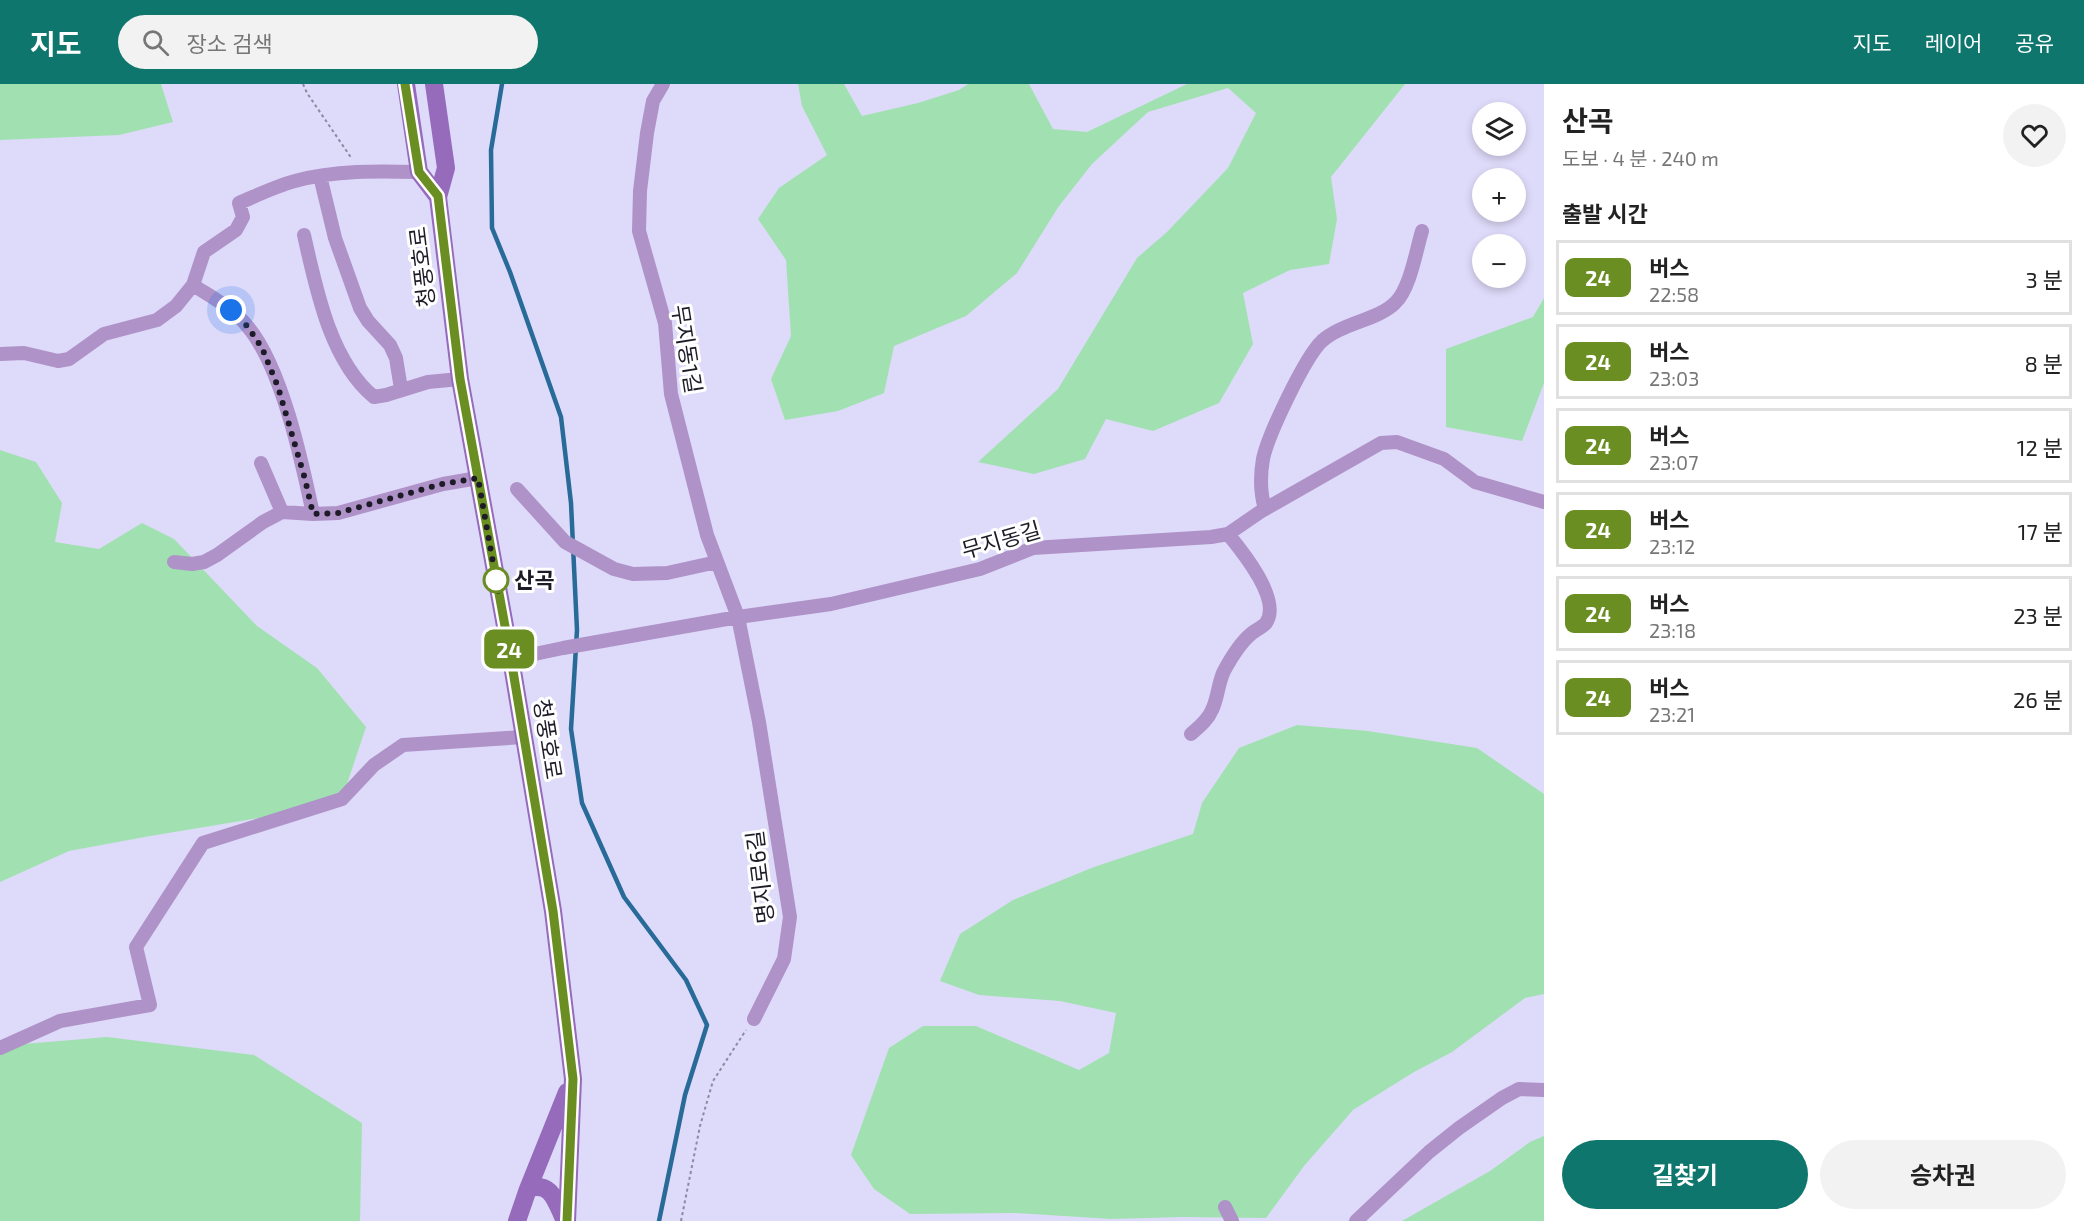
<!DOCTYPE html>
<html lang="ko">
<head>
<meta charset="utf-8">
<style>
	:root { --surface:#fff; --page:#f2f2f2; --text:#222; --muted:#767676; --line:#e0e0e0; --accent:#0f766e }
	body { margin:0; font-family:"Exo 2","Noto Sans KR",sans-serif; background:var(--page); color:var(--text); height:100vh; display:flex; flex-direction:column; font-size:22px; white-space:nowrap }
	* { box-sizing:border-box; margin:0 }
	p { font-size:20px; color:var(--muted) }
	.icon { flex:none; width:33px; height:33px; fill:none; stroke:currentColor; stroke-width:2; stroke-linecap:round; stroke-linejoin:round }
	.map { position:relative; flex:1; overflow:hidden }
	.details { display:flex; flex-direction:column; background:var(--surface); width:540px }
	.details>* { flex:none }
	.badge { padding:0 12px; border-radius:9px; font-size:21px; line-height:39px }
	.fabs { position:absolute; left:1472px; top:18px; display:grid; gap:12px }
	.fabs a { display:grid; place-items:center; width:54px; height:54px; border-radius:50%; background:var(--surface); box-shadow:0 3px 9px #0003; font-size:30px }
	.you { position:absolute; width:30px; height:30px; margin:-15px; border:4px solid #fff; border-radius:50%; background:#1a73e8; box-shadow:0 0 0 9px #1a73e833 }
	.map>.badge { position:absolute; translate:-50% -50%; box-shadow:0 0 0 3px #fff }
	h2 { padding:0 18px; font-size:22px; line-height:54px }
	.round { display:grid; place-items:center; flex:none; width:63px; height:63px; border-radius:32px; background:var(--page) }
	.head { display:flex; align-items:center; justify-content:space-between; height:102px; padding:0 18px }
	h1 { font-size:28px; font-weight:700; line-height:45px }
	.action { display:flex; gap:12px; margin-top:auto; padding:12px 18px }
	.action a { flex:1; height:69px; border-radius:36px; background:var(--accent); color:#fff; font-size:24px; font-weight:700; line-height:69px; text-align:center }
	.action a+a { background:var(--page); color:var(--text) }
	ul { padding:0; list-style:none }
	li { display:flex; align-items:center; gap:18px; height:75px; margin:0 12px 9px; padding:0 6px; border:3px solid var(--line); border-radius:0px }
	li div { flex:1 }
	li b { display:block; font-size:22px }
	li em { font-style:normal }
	li .badge { min-width:66px; font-weight:700; text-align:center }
	header { display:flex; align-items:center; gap:36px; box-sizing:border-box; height:84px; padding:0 30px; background:var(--accent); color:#fff }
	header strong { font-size:28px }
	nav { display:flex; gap:33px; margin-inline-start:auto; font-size:21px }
	.search { width:420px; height:54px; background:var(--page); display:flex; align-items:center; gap:15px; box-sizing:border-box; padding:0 21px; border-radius:33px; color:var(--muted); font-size:22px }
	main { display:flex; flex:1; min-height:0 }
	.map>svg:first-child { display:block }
	.green { fill:#a1e1b1 }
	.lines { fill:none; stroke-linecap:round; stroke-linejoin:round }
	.stream { stroke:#286a98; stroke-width:4.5 }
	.path { stroke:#8c89a0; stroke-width:2; stroke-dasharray:3 3; stroke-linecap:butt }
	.street { stroke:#ae92c8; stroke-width:14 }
	.secondary { stroke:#966bbb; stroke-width:18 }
	.line-casing { stroke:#fff; stroke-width:14 }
	.line { stroke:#6b8e23; stroke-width:9 }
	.walk { stroke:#1d1b27; stroke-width:6; stroke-dasharray:0 10.8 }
	.stop-dot { fill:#fff; stroke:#6b8e23; stroke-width:3 }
	.labels { text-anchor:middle; stroke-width:6; stroke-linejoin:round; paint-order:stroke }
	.street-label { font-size:22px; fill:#1d1b27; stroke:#fff }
	.stop-label { font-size:22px; font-weight:bold; fill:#1d1b27; stroke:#fff; text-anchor:start }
</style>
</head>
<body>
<header>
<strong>지도</strong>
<div class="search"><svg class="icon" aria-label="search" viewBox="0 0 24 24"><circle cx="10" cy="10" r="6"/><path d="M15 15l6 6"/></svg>장소 검색</div>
<nav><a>지도</a><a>레이어</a><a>공유</a></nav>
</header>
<main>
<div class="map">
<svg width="1544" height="1137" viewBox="0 0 1544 1137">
	<rect width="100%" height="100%" fill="#dedaf9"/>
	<!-- green -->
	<path class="green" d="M0 0H161L173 38 119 51 0 56Z
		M798 0H844L862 32 918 19 959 6 968 0H1029L1053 45 1087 48 1187 0H1405L1331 93 1337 135 1329 180 1290 186 1243 209 1253 260 1219 319 1153 347 1106 335 1085 375 1034 390 978 378 1058 305 1137 174 1167 148 1228 84 1256 29 1228 4 1148 28 1092 80 1059 122 1017 189 966 232 894 262 884 309 838 327 785 336 771 295 791 252 786 176 758 135 779 104 827 71 802 22Z
		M1544 214V299L1522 357 1446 343V265L1533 233Z
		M0 366 36 378 62 419 55 458 99 465 142 439 174 455 257 542 317 584 366 643 342 715 272 732 150 752 69 767 0 798Z
		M1297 641 1368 647 1477 664 1544 710V910L1525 914 1452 968 1414 988 1353 1026 1304 1082 1266 1134 1183 1133 1111 1135 1014 1129 910 1130 874 1105 851 1071 889 964 923 942H976L1079 986 1109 969 1116 929 1060 917 979 911 940 897 960 850 1013 816 1094 783 1193 750 1202 719 1239 664Z
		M107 953 254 971 362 1039 360 1137H0V962Z
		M1544 1052V1137H1402L1490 1087 1530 1058Z"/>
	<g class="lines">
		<!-- stream -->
		<path class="stream" d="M502 0 491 66 492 144 510 188 561 333 571 419 577 546 571 645 582 719 624 813 686 896 707 941 685 1011 659 1137"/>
		<!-- path -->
		<path class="path" d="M303 0 307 9 352 75
			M681 1137 700 1042 713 997 746 946"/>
		<!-- street -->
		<path class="street" d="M663 0 653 17 647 49 640 107 639 147 665 239 671 310 707 451 738 533 759 638 790 833 784 875 754 935
			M320 92 335 154 360 224 368 237 390 261 396 274 401 305
			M304 151C316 204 330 277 374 313L386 311 428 298 460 295
			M0 270 24 269 58 277 69 275 104 250 157 236 176 222 193 201
			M261 379 282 428 313 430 338 429 443 400 478 394
			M517 405 565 458 614 485 633 490 667 489 717 478
			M1265 425C1260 408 1260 392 1263 375 1268 351 1305 273 1322 257 1342 239 1378 236 1395 219 1410 205 1416 167 1422 147
			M313 430C302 378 282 284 248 243 234 225 213 214 193 201L204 168 236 146 243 133 239 119C258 111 276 102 295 97 335 86 378 87 419 88
			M174 478 192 480 204 478 217 471 263 438 282 428
			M511 575 563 564 738 533 831 520 980 485 1033 464 1211 453 1228 450 1260 428 1381 359 1397 358 1444 375 1475 398 1544 418
			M1191 650C1199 643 1208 636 1212 626 1218 614 1218 599 1224 587 1231 574 1240 559 1251 550 1255 546 1263 543 1266 539 1282 516 1242 467 1228 450
			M0 964 60 937 150 921 136 863 203 759 342 715 374 681 403 661 523 653
			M1225 1123 1232 1137
			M1356 1137 1429 1068 1459 1044 1502 1014 1519 1005 1544 1006"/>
		<!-- secondary -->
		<path class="secondary" d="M406 0 419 88 438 113
			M434 0 446 84 438 113 460 295 511 575 553 827 573 995 567 1137
			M517 1137 528 1105
			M565 1137C556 1119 552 1096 528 1105L567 1008"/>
	</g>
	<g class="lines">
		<defs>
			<path id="line" d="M405 0 419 88 438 112 460 295 511 575 553 827 573 995 567 1137"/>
		</defs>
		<!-- line casing -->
		<use href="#line" class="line-casing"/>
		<!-- line -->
		<use href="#line" class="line"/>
		<!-- walk -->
		<path class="walk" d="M231 226 248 243 262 264 278 303 305 395 313 430 338 429 442 400 478 394 498 507 496 496"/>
	</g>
	<!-- markers -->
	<circle class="stop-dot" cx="496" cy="496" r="12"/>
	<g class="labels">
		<!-- street labels -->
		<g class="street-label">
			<text transform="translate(422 183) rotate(-97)" y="8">청풍호로</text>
			<text transform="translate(687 265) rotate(81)" y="8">무지동1길</text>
			<text transform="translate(1001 456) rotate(-16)" y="8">무지동길</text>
			<text transform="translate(548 655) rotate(81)" y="8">청풍호로</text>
			<text transform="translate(760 793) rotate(-97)" y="8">명지로6길</text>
		</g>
		<!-- stop labels -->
		<g class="stop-label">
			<text x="514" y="504">산곡</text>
		</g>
	</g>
</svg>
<div class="fabs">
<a><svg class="icon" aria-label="layers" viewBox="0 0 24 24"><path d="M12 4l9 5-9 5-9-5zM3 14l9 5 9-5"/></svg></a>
<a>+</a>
<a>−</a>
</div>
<div class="you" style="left:231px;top:226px"></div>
<b class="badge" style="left:509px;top:565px;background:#6b8e23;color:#fff">24</b>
</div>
<section class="details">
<div class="head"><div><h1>산곡</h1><p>도보 · 4 분 · 240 m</p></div><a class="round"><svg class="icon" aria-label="heart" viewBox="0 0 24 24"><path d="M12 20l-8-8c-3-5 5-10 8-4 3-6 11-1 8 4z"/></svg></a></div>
<h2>출발 시간</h2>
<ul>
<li><span class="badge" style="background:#6b8e23;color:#fff">24</span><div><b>버스</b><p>22:58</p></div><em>3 분</em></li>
<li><span class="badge" style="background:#6b8e23;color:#fff">24</span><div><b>버스</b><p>23:03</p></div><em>8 분</em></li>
<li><span class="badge" style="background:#6b8e23;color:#fff">24</span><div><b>버스</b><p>23:07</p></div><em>12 분</em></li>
<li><span class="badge" style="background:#6b8e23;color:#fff">24</span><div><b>버스</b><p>23:12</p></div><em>17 분</em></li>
<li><span class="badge" style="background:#6b8e23;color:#fff">24</span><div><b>버스</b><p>23:18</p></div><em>23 분</em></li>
<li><span class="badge" style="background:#6b8e23;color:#fff">24</span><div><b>버스</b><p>23:21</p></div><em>26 분</em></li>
</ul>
<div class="action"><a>길찾기</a><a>승차권</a></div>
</section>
</main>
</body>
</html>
